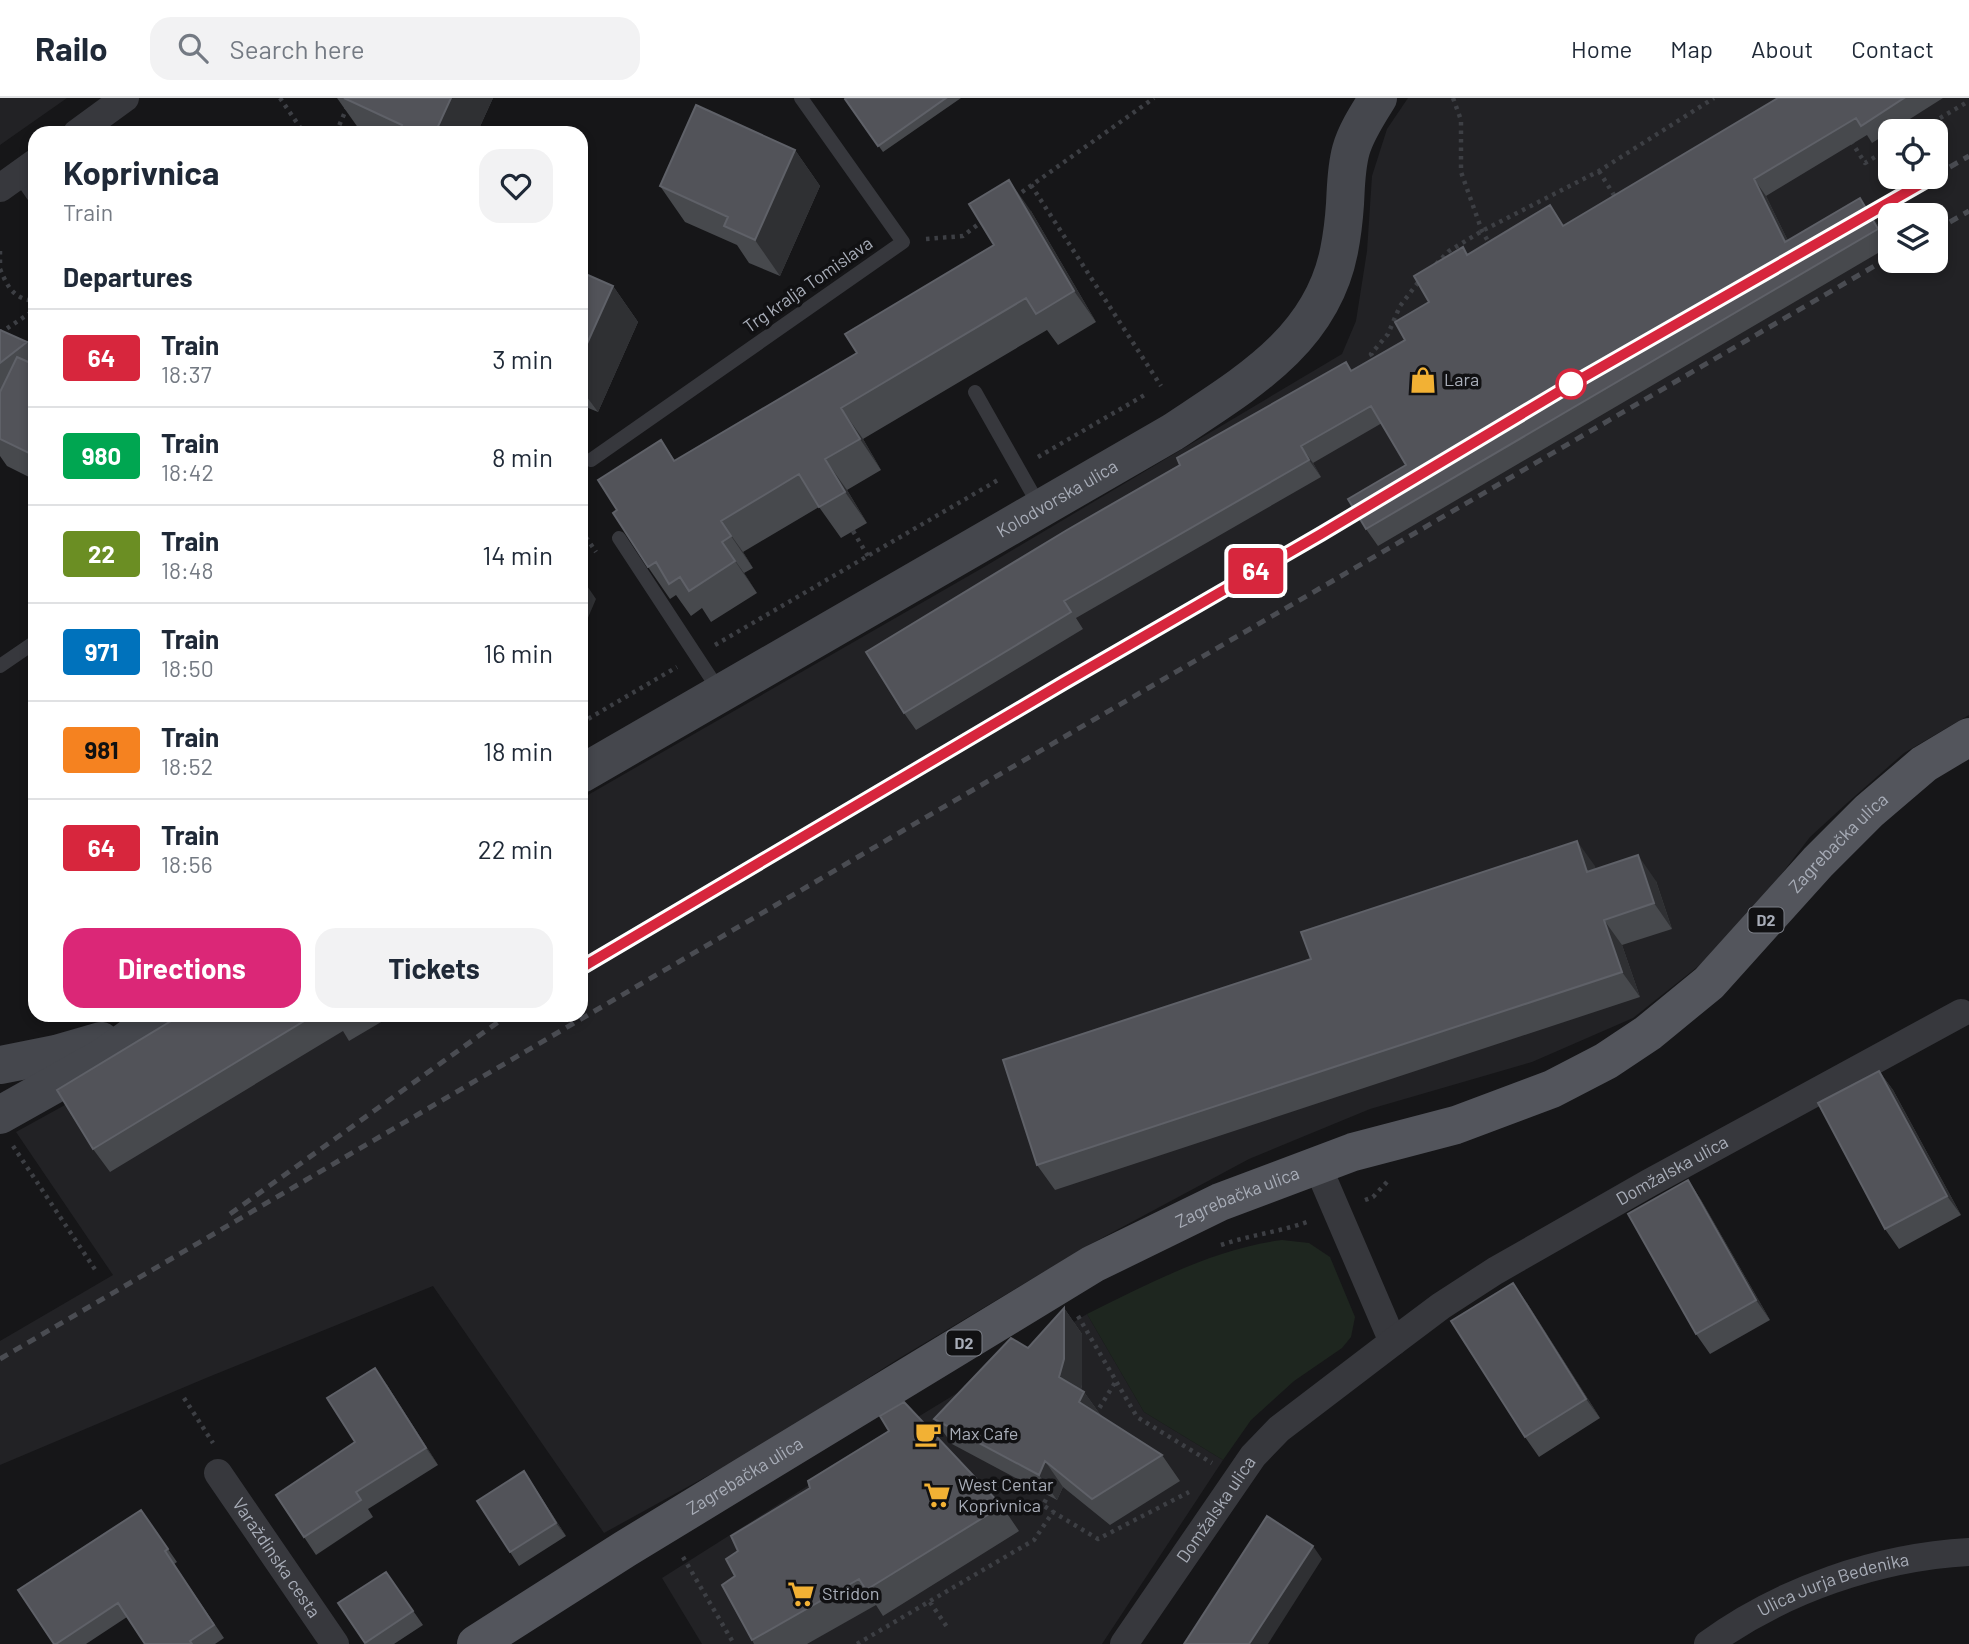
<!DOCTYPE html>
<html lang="en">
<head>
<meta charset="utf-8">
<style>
	:root { --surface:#fff; --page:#f2f2f3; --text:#1f2937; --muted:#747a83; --line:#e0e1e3; --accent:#db2777 }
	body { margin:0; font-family:Barlow,sans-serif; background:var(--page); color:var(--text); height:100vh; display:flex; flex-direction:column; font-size:26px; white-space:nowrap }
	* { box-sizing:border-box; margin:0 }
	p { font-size:23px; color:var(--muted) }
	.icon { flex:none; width:38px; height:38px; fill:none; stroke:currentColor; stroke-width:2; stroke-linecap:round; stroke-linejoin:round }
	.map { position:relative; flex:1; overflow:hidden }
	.drawer { position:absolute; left:28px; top:28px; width:560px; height:896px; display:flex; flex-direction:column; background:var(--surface); border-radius:21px; box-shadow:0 4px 10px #0003 }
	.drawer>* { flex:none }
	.badge { padding:0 14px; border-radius:5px; font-size:24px; line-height:46px }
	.fabs { position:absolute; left:1878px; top:21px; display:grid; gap:14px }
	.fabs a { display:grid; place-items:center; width:70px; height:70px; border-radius:14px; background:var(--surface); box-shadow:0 4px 10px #0003; font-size:35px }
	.map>.badge { position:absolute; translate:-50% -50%; box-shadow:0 0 0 4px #fff }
	h2 { padding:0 35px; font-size:26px; line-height:63px }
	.round { display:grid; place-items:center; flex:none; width:74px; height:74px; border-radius:21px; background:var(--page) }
	.summary { display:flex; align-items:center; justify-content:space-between; height:119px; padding:0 35px }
	h1 { font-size:33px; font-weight:700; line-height:52px }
	.cta { display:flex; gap:14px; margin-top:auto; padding:14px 35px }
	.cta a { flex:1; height:80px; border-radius:21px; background:var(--accent); color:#fff; font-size:28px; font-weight:700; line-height:80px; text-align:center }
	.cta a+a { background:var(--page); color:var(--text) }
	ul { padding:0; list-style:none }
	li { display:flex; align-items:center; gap:21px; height:98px; padding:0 35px; border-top:2px solid var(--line) }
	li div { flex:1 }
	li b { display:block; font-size:26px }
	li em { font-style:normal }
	li .badge { min-width:77px; font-weight:700; text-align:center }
	header { display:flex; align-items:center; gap:42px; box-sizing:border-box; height:98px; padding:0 35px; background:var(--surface); border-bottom:2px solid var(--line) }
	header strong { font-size:33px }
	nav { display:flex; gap:38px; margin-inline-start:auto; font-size:24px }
	.search { width:490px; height:63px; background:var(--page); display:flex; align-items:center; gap:18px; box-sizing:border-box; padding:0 24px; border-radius:21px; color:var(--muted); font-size:26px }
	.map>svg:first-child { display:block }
	.built { fill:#222225; fill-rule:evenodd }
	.grass { fill:#1e261f }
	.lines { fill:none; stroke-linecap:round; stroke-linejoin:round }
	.path { stroke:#3d3f44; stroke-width:4.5; stroke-dasharray:3.5 5; stroke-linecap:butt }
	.service { stroke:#37383d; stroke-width:14 }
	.minor { stroke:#37383d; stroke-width:28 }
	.secondary { stroke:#45474d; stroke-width:38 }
	.primary { stroke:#53555c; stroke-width:38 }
	.rail { stroke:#4a4c52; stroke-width:5; stroke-dasharray:9 7; stroke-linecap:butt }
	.wall { fill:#47494d }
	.shaded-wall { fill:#2f3033 }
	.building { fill:#525359; stroke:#5f6168; stroke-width:2 }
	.line-casing { stroke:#fff; stroke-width:16 }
	.line { stroke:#d7263d; stroke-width:10 }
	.stop-dot { fill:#fff; stroke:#d7263d; stroke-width:3.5 }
	.labels { text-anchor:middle; stroke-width:7; stroke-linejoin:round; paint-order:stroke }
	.shield { fill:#111113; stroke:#7b7e86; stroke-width:2 }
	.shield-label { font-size:16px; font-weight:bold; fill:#a8adb8 }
	.street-label { font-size:18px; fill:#a8adb8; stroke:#111113 }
	.poi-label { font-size:18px; fill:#a8adb8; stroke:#111113; text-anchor:start }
</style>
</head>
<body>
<header>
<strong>Railo</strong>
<div class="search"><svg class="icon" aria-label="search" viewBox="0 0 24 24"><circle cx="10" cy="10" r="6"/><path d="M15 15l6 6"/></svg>Search here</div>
<nav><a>Home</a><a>Map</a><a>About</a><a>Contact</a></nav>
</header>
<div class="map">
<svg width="1969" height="1546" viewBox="0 0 1969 1546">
	<rect width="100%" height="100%" fill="#161618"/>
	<!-- built -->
	<path class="built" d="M0 0H67L0 47Z
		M1408 0H1969V617L1904 655 1846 706 1810 739 1757 808 1701 866 1633 920 1532 964 1370 1011 1249 1061 1087 1148 898 1261 760 1349 604 1435 433 1188 206 1280 0 1367V1243L113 1177 16 1034 74 1002 209 917H581V701L984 469 1342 256 1356 223 1367 153 1372 78 1387 31ZM1890 33H1936V79H1890ZM1890 117H1936V163H1890Z
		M1087 1216 1144 1314 1223 1362 1102 1546H702L662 1480 885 1339Z"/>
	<!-- grass -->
	<path class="grass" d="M1282 1142 1309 1145 1330 1159 1355 1219 1351 1239 1342 1250 1294 1283 1251 1322 1223 1362 1144 1314 1087 1216C1148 1186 1213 1151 1282 1142Z"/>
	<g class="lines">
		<!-- path -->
		<path class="path" d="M280 0 304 35
			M1453 0 1461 22V74L1482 133 1491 148
			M1918 33 1969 3
			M336 35 351 0
			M1851 43 1865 65 1890 50
			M1599 73 1617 102
			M1031 87 1161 288
			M1015 99 1154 0
			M926 141 963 138 985 121
			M0 153V167
			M1436 166 1449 153 1482 133 1599 73 1714 0
			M0 171C8 190 14 201 35 203
			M0 235 30 215 34 203
			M28 253 35 237
			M1377 265 1371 256 1388 236 1400 208 1420 182
			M1038 359 1148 295
			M581 432 596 454
			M853 433 868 458
			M715 547 998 382
			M581 625 677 569
			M13 1048 96 1173
			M1365 1102 1373 1099 1387 1084
			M1221 1147C1250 1137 1279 1134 1307 1124
			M1078 1218 1137 1319 1212 1365
			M184 1300 213 1345
			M1095 1317 1116 1283
			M1050 1394 1043 1407 1053 1414
			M683 1459 734 1546
			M930 1504 947 1529
			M857 1546 1034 1442 1053 1414 1098 1441 1189 1394"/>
		<!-- service -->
		<path class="service" d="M19 77 35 100
			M975 294 1040 409
			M591 362 903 144 801 0
			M619 440 720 594
			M0 568 35 544"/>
		<!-- minor -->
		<g class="minor">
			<path d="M77 35 125 0"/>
			<path d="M0 90 35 65"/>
			<path d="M1317 1067 1393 1244"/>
			<path id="s1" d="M218 1375 335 1546"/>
			<path id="s2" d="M1124 1546 1253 1358 1279 1331 1393 1244 1441 1208 1495 1173 1649 1085 1961 915"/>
			<path id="s3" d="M1708 1546C1782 1492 1878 1459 1969 1454"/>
		</g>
		<!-- secondary -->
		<g class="secondary">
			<path id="s4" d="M581 676 1173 334C1243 287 1321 244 1339 153 1342 138 1344 121 1345 106 1346 88 1346 70 1351 52 1356 34 1368 16 1378 0"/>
			<path d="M0 967 56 956 101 943"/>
			<path d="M0 1017 105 958 144 930 166 917"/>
		</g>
		<!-- primary -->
		<path class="primary" id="s5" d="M476 1546 625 1451 1093 1166 1220 1104 1353 1054 1456 1027 1552 991 1606 963 1648 935 1709 885 1818 764 1869 713 1924 666 1969 639"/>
		<!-- rail -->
		<path class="rail" d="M1936 77 1969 58
			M1852 125 1933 79
			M1936 132 1969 113
			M581 870 1065 584 1371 406
			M230 1116 508 917
			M0 1261 904 732 1890 159"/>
	</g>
	<!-- wall -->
	<path class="wall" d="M337 0H493L477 35H367L359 31Z
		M846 0H961L883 54 845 1Z
		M1778 0H1943L1872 45 1867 37 1766 98 1788 143 1872 117 1890 148 1378 448 1366 431 1406 367 1382 325 1313 365 1321 379 1076 520 1083 531 916 632 904 615 1352 273 1405 242 1429 204 1468 156 1564 128Z
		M795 52 820 88 780 178 749 165 737 147 685 124 660 88Z
		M1031 113 1096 224 1058 247 1047 232 863 341 881 372 847 392 867 425 841 440 819 409 743 454 753 470 744 475 757 495 711 524 702 510 691 518 676 497 670 501 648 469 617 412 661 342 675 363 857 255 994 147Z
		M581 174 613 188 638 224 598 314 581 307Z
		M0 232 27 244 35 255V382L7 368 0 358Z
		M1595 768V771L1656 783 1672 831 1622 847 1640 899 1055 1092 1037 1067Z
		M181 917H393L349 943 343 933 110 1074 93 1051Z
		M1879 973 1893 992 1961 1117 1899 1151 1885 1131Z
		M1688 1082 1701 1102 1770 1222 1710 1256 1696 1236Z
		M1527 1205 1600 1320 1539 1359 1525 1339Z
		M1064 1210 1082 1236V1287L1081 1292 1084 1294 1102 1319 1162 1357 1180 1383 1110 1427 1063 1389 1057 1402 952 1346 934 1321 1028 1250Z
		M387 1287 438 1367 368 1411 373 1419 316 1457 304 1439Z
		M524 1373 566 1438 519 1468 510 1454Z
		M1002 1408 1019 1433 883 1518 876 1507 807 1546H754L752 1542 735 1478Z
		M141 1412 177 1464 174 1466 224 1540 215 1546H145L127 1519 86 1546H54Z
		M386 1474 423 1527 394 1546H366L338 1505Z"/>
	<!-- shaded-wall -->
	<path class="shaded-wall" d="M451 0H493L477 35H435Z
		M795 52 820 88 780 178 755 142Z
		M1754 81 1766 98 1797 161 1785 144Z
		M1009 82 1031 113 1096 224 1074 193Z
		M1860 100 1872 117 1890 148 1878 131Z
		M613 188 638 224 598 314 581 291V259Z
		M841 310 863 341 881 372 860 341Z
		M1301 348 1313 365 1321 379 1309 362Z
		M825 361 847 392 867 425 845 394Z
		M721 423 743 454 753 470 731 438Z
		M722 444 744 475 757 495 735 463Z
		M581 479 596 501 581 536Z
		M581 550 585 556 581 566Z
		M1577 743 1595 768 1605 800 1587 774Z
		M1638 757 1656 783 1672 831 1654 805Z
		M1604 822 1622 847 1640 899 1622 874Z
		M1879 973 1893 992 1961 1117 1947 1098Z
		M1688 1082 1701 1102 1770 1222 1756 1202Z
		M1513 1185 1527 1205 1600 1320 1586 1301Z
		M1064 1210 1082 1236V1287L1076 1305 1059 1279Z
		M375 1270 387 1287 438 1367 426 1350Z
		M1084 1294 1102 1319 1079 1304Z
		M1045 1363 1063 1389 1057 1402 1039 1377Z
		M524 1373 533 1387 566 1438 556 1425Z
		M1313 1448 1322 1461 1268 1546H1249Z"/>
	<!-- building -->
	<path class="building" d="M344 0H451L435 35H398L402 27Z
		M846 0H946L878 48 845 1Z
		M1778 0H1904L1861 28 1856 20 1754 81 1785 144 1860 100 1878 131 1366 431 1348 401 1406 367 1371 308 1301 348 1309 362 1064 503 1071 514 904 615 866 554 1067 432 1180 367 1177 360 1346 264 1351 273 1405 242 1395 224 1429 204 1414 178 1463 149 1467 157 1550 107 1563 128Z
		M696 7 795 52 755 142 724 128 728 119 660 88Z
		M1009 82 1074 193 1036 216 1026 200 841 310 860 341 825 361 845 394 819 409 799 376 721 423 731 438 722 444 735 463 689 493 680 479 669 486 656 464 648 469 613 415 617 412 598 382 661 342 674 363 857 255 845 236 994 147 969 106Z
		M581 174 613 188 581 259Z
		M0 232 27 244 0 265Z
		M17 259 35 267V358L0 341V294Z
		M1577 743 1587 774 1638 757 1654 805 1604 822 1622 874 1037 1067 1003 962 1311 861 1301 834Z
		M181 917H314L93 1051 57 992Z
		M1879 973 1947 1098 1885 1131 1818 1005Z
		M1688 1082 1756 1202 1696 1236 1628 1116Z
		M1513 1185 1586 1301 1525 1339 1451 1223Z
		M1064 1210V1261L1059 1279 1084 1294 1079 1304 1162 1357 1092 1401 1045 1363 1039 1377 934 1321 1011 1240 1028 1250Z
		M375 1270 426 1350 356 1394 361 1402 304 1439 276 1397 355 1344 327 1300Z
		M904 1304 1002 1408 866 1492 859 1481 752 1542 722 1487 735 1478 726 1461 738 1453 731 1438 810 1390 808 1383 889 1333 880 1318Z
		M524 1373 556 1425 510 1454 477 1403Z
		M141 1412 168 1451 165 1453 214 1527 190 1543 192 1546H145L118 1505 56 1546H54L18 1492Z
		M1267 1418 1313 1448 1249 1546H1184Z
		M386 1474 413 1513 365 1545 338 1505Z"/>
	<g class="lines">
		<defs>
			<path id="line" d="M581 870 1065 584 1321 436 1570 287 1933 79"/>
		</defs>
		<!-- line casing -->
		<use href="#line" class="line-casing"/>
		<!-- line -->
		<use href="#line" class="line"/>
	</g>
	<!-- icons -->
	<defs>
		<symbol id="shop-bare" viewBox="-9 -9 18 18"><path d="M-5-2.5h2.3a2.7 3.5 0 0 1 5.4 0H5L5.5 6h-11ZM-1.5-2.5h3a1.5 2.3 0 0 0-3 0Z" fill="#f2b134" stroke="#111113" stroke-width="2.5" paint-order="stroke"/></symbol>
		<symbol id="cafe-bare" viewBox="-9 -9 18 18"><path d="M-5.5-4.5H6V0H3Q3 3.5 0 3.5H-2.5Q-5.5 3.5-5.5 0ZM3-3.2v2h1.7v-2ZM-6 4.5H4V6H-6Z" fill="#f2b134" stroke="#111113" stroke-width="2.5" paint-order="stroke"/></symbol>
		<symbol id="supermarket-bare" viewBox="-9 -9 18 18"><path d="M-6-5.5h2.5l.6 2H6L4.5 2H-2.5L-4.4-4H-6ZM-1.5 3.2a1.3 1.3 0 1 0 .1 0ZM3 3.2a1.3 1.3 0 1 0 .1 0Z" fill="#f2b134" stroke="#111113" stroke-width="2.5" paint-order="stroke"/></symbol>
	</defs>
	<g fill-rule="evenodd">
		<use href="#shop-bare" x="1404" y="263" width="38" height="38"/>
		<use href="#cafe-bare" x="909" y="1317" width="38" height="38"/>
		<use href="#supermarket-bare" x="918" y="1378" width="38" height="38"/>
		<use href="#supermarket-bare" x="782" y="1477" width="38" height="38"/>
	</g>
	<!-- markers -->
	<circle class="stop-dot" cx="1571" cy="286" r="14"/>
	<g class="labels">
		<!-- shield labels -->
		<g class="shield">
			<rect x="1748.5" y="809.5" width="35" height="25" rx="5"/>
			<rect x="946.5" y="1232.5" width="35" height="25" rx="5"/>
		</g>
		<g class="shield-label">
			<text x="1766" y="828">D2</text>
			<text x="964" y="1251">D2</text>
		</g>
		<!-- street labels -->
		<g class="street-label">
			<text transform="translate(808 187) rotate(-35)" y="6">Trg kralja Tomislava</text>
			<text dy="6" stroke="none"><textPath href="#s4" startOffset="550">Kolodvorska ulica</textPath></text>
			<text dy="6" stroke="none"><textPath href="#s5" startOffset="1598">Zagrebačka ulica</textPath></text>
			<text dy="6" stroke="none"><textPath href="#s2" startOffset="737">Domžalska ulica</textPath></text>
			<text dy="6" stroke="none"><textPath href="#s5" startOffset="884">Zagrebačka ulica</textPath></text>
			<text dy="6" stroke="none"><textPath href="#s5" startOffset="317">Zagrebačka ulica</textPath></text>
			<text dy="6" stroke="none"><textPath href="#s2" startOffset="163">Domžalska ulica</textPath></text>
			<text dy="6" stroke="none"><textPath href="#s1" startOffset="103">Varaždinska cesta</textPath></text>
			<text dy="6" stroke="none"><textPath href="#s3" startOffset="140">Ulica Jurja Bedenika</textPath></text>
		</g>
		<!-- poi labels -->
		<g class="poi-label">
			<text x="1444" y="288">Lara</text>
			<text x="949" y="1342">Max Cafe</text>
			<text x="958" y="1393">West Centar<tspan x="958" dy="21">Koprivnica</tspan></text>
			<text x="822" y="1502">Stridon</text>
		</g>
	</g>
</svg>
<div class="fabs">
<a><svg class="icon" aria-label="locate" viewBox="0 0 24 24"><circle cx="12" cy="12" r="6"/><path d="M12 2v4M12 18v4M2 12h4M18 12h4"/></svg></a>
<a><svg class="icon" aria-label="layers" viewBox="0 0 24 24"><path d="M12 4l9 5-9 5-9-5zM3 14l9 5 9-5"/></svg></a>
</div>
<b class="badge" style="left:1256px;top:473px;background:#d7263d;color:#fff">64</b>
<section class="drawer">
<div class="summary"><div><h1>Koprivnica</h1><p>Train</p></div><a class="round"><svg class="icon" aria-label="heart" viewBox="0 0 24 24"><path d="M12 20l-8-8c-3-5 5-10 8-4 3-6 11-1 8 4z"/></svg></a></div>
<h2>Departures</h2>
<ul>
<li><span class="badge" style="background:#d7263d;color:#fff">64</span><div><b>Train</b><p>18:37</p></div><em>3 min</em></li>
<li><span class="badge" style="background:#00a651;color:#fff">980</span><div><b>Train</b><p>18:42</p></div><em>8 min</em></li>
<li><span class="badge" style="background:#6b8e23;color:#fff">22</span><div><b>Train</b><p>18:48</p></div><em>14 min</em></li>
<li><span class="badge" style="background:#0072bc;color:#fff">971</span><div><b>Train</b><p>18:50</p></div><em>16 min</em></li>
<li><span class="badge" style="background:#f58220;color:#111">981</span><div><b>Train</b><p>18:52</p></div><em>18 min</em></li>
<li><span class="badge" style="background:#d7263d;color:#fff">64</span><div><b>Train</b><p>18:56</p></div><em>22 min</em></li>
</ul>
<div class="cta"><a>Directions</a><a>Tickets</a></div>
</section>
</div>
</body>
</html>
